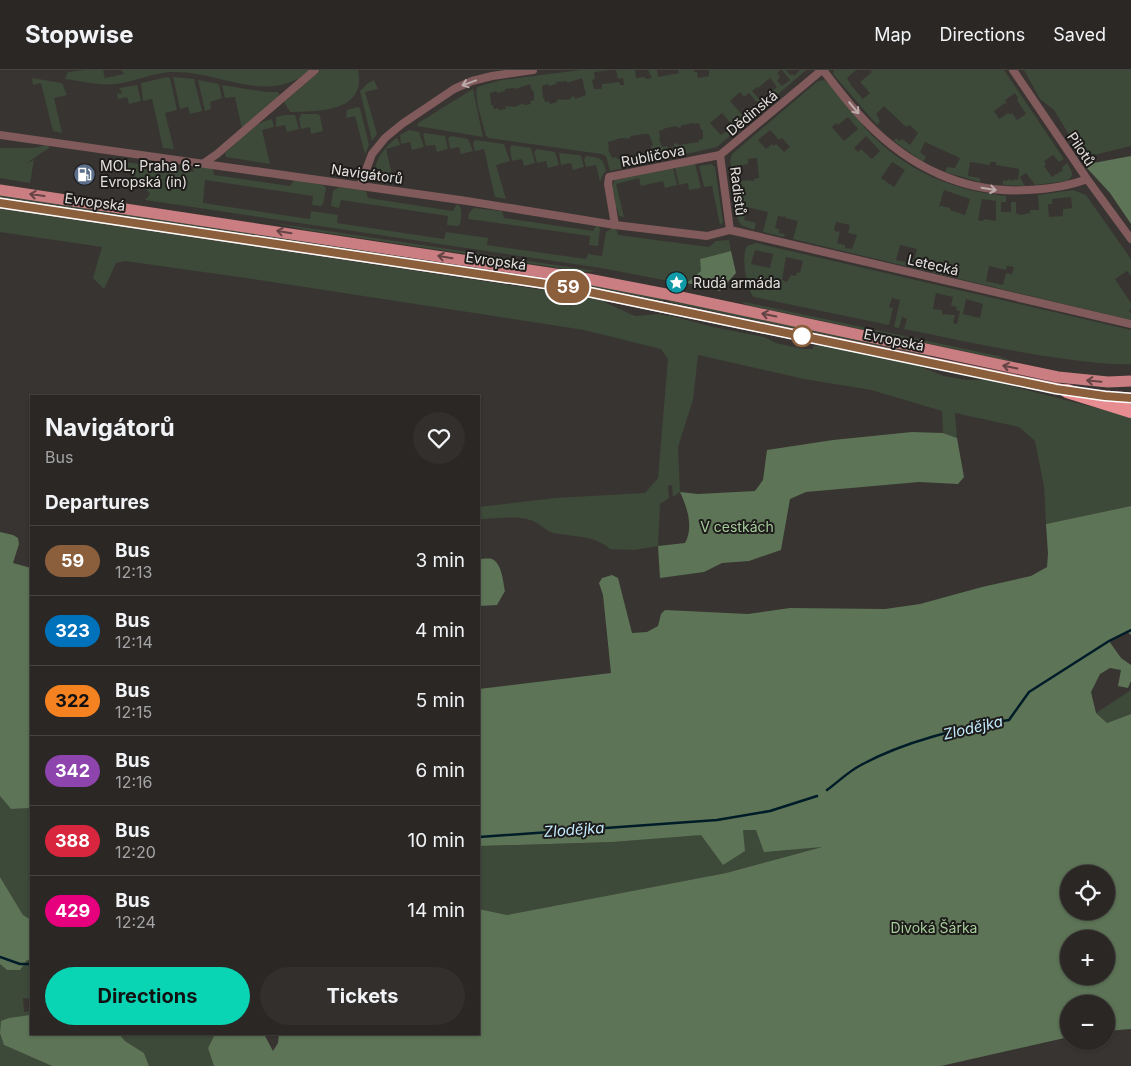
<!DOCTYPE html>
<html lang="en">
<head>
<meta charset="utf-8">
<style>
	:root { --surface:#2a2725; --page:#322f2d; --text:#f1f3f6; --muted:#a5a5a7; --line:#464442; --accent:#09d5b5 }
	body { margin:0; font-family:Inter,sans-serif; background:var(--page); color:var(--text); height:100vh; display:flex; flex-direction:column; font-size:19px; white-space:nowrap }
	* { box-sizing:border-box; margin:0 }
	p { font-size:16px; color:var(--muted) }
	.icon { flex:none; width:28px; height:28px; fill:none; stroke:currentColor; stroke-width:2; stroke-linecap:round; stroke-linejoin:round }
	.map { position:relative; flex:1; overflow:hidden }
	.sheet { position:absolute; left:30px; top:325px; width:450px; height:640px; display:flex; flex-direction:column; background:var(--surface); border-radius:0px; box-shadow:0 1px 4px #0004,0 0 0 1px var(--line) }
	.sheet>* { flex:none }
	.badge { padding:0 10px; border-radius:16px; font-size:18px; line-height:32px }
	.fabs { position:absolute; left:1060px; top:795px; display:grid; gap:10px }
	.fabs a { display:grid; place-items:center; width:55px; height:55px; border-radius:50%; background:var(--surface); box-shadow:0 1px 4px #0004,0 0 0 1px var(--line); font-size:25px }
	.map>.badge { position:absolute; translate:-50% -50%; box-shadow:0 0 0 2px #fff }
	h2 { padding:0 15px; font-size:19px; line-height:45px }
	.round { display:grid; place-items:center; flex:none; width:52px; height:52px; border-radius:26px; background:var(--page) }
	.summary { display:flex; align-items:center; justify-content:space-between; height:85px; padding:0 15px }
	h1 { font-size:24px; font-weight:700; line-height:38px }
	.button { display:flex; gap:10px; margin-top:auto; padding:10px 15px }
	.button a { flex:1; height:58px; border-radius:30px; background:var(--accent); color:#111; font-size:20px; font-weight:700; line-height:58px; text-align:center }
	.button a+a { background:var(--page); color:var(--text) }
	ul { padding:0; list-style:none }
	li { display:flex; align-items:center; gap:15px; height:70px; padding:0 15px; border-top:1px solid var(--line) }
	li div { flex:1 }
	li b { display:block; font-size:19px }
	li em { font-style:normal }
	li .badge { min-width:55px; font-weight:700; text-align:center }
	header { display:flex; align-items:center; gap:30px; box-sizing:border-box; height:70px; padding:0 25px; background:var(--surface); border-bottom:1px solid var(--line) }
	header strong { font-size:24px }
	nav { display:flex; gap:28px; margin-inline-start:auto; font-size:18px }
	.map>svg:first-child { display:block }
	.green { fill:#3d4939; fill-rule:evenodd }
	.forest { fill:#5d7456; fill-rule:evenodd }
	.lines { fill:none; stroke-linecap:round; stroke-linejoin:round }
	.stream { stroke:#001c28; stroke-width:2.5 }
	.street { stroke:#815b5c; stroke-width:8 }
	.primary { stroke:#ca7e81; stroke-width:11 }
	.highway { stroke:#e78c90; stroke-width:14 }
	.oneway { stroke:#bcabaa }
	.oneway2 { stroke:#634344 }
	.line-casing { stroke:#fff; stroke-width:11 }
	.line { stroke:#8b5e3c; stroke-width:8 }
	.stop-dot { fill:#fff; stroke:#8b5e3c; stroke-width:2.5 }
	.labels { text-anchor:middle; stroke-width:4; stroke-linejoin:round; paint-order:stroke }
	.street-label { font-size:14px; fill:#e3e0de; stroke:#1e1c1b }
	.poi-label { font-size:14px; fill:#e3e0de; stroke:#1e1c1b; text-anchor:start }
	.park-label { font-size:14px; fill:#a6cd9a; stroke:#1e1c1b }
	.water-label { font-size:15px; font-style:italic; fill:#c1e9fc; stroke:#1e1c1b }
</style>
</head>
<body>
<header>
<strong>Stopwise</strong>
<nav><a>Map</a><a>Directions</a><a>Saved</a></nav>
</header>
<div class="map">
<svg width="1131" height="996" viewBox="0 0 1131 996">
	<rect width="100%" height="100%" fill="#383431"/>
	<!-- green -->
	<path class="green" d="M85 0H106L103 1 105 8 124 4 121 0H311C266 37 221 0 171 2 152 3 134 12 115 14 99 16 81 11 65 9L68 2Z
		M321 0H358C367 42 319 41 290 42L284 32Z
		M581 0H611L594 2 595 9 592 10 594 19H602V14L620 12V15H624L623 8 618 9 616 0H635L636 8 645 7 646 9 652 8 648 0H657L658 7 679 3 678 0H694V2H697L698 8 709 6V0H780L777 3 780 7 777 11 782 16 790 10 782 0H786L790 5 792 4 794 6 800 0H806L717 77 610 101 606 86 601 84 489 68 486 66C483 53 474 29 477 17L501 10ZM582 8 586 25 575 29 574 26 571 27V29L561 30 560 29 557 30V32L550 34 549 31 545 32 544 28H543L542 16 548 14 549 16 557 14 556 12 567 11V13ZM770 8 777 17 771 22 773 24 763 33 752 21 757 17 758 18ZM530 14 532 21H534V30L530 31 531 34 524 35 523 33 515 37 505 36 506 39 499 40 498 38 494 39 493 35H491L490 23 497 21V23L505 21V19L515 18 516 19ZM740 22 744 27 749 23 760 36 756 40 753 37 748 42 750 44 745 48 730 31ZM722 43 734 57 721 65 710 53ZM694 53 695 54 699 53 701 60H703V69L699 70V72L678 75V73L674 74V77L667 78V76L662 77 659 69 660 68 659 61 663 60V59L675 56 680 58 682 55ZM644 64H649L653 75 651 76 652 80 648 81V83L641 85V82L632 86 623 85V88L617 89 616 87 612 88 608 79H609L608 72C617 70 620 66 629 69L631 66Z
		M834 0H856L847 8 851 15 863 29 870 23 860 12 872 2 870 0H1004L1064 89 1059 92 1053 85 1044 91 1046 94 1044 96 1052 107 1063 100 1062 97 1067 93C1071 100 1076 106 1067 111L1035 115 1026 103 1020 107 1025 116 1003 115V110L1007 111 1008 109 1013 111 1014 109 1018 110 1019 99 996 95V92H990V95L970 92 968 106 980 108V112L945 102 947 97 955 98 960 88 925 72 920 82 926 87 923 92 894 71 896 68 899 71 902 69 910 75 918 63 910 55 906 57 884 36 876 44 880 51 877 55 833 4ZM1015 23 1018 28 1017 30 1026 44 1017 50 1012 43 1010 45 1008 43 999 49 994 41 1005 33 1008 35 1005 30Z
		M1024 0H1131V76L1090 86 1080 83 1054 40 1040 29Z
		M167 7 170 8 177 40 165 43 174 79 163 78 152 29 143 31 141 13Z
		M173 7 194 9 202 41 190 44 188 37 180 39Z
		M32 8 62 13 67 25 54 28 62 63 53 61 41 13 33 15Z
		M198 10 219 14 222 28 210 32 211 39 205 41Z
		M374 10 378 19 365 22 377 64 372 71 360 21 367 14Z
		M824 10C840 22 854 45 867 60 904 100 953 121 1006 126V132H1001V142H1011V132H1016V143L1020 145 1030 143V140H1039L1038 125 1073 120 1086 125 1131 189V206L1127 201 1115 209 1131 233V239L1129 240 1131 244V250L793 169 798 151 785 148 786 145 784 147 778 146 775 158 779 159V163L785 164 784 167 763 162 768 142 747 137 744 150 756 153 754 160 741 155 738 150 730 91 732 84 818 11ZM848 47 858 59 844 71 832 57 836 53 838 55ZM770 60 779 70 782 68 790 77 784 82 776 74 774 76 772 74 766 79 758 70ZM866 66 880 81 872 89 861 79 858 82 854 78ZM757 88 759 108 754 109V111H751V110L740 111 737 96 748 94V89ZM892 92 905 100 894 117 881 108ZM944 120 970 129 965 145 950 140V138L942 136 939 137ZM1071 127 1072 138 1063 139V146L1049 147 1048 134H1052V129ZM982 129 996 131V151L984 149 983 151 978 150ZM836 152 850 155 848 163 857 165 852 179 845 178V175L837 173 840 161 837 162 834 160ZM900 175 917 179 914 191 912 190 911 193 896 190ZM989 196 1006 200 1007 196 1014 197 1012 204 1006 203 1003 215 986 211Z
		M137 15 141 31 129 34 127 27 118 29 117 23 120 24 122 22 119 18Z
		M222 15 266 22H278L280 25 242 59 235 27 225 28Z
		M473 19 483 67 417 56 418 53Z
		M358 37 360 38 369 75 365 84 355 46 346 48 347 40Z
		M301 44H318L320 46 323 61 311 64 310 57 301 59 299 49Z
		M285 45H295L299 59 287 62 285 55 276 57V47Z
		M272 49 274 57 262 60 270 94 226 87 225 83C239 71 254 52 272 49Z
		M409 60 419 62 424 77 412 80 410 72 401 74 400 65Z
		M425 63 445 66 448 79 437 82 435 75 426 76 423 64Z
		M451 66 468 69 473 81 461 84 459 77 450 79 448 68Z
		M396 68 398 69 400 75 386 79 394 113 378 110 375 107C373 91 384 78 396 68Z
		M475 70 504 74 510 91 496 95 506 129 495 127 484 79 475 81 473 73Z
		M49 74V78L27 93 34 90 30 113 0 108V78H34Z
		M511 75 531 78 535 93 524 96 522 89 512 91 510 79Z
		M537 79 555 82 559 95 548 98 546 91 537 93 534 82Z
		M559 83 579 85 581 86 584 97 573 100 571 93 561 95Z
		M586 86C600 88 603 87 606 101L603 104 600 112 596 95 586 97 584 90Z
		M112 90 193 102 194 96 213 98 214 105 290 116 294 110 323 115 326 118 323 134 321 136 312 135 313 126 205 110 203 133 310 149 311 141 338 145 337 153 444 169 446 162 488 168 487 175 586 189 588 184 602 186 606 162 612 158H616L618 165 709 177 716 171 729 170 731 181 700 189 702 201 687 213 674 212 601 198 145 130 150 124 128 100Z
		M695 93 701 118 689 120 688 113 679 115 675 98Z
		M711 94 715 97 723 152 720 155 712 116 704 117 699 96Z
		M673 98 677 115 665 118 663 111 641 116 639 108 616 114 624 147 619 146 617 138 614 139 615 128 612 116 615 110Z
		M339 117 366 121 368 128 453 141 457 134C464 139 461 146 460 154L458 156 447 155 448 146 341 130 339 138 331 136 333 121Z
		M0 125 551 207 664 228 663 231 567 213 0 128Z
		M0 138 590 227 605 230 606 233 635 246 659 244 668 246V245L713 257 764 267 776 273 803 279H813V276L820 275 913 294 944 306 967 310H988L1131 347V436L1046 454 1044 417 1035 371 1019 357 955 343 957 368 943 363 942 341 871 320 804 309 698 285 693 330 678 377 680 422 673 427 672 415 668 416 669 428 660 434 658 476 634 480 610 479C595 465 573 467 554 463 545 461 539 452 530 450 514 445 495 449 479 449V437L555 428 645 423 658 408 668 289 661 279 584 260 253 209 125 191 116 193 104 219 93 208 102 177 0 162Z
		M474 138 502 141 504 148 593 161 596 156H598L600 159 598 176 589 175 590 166 468 149 469 143Z
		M274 153 596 201 586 202 307 160Z
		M756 173 1131 260V294C1109 295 1088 292 1066 289 1012 282 958 270 904 259L907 249 902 247 899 258 894 257 900 230 892 228 889 237 893 238 889 255 754 227C746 220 741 184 747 176ZM755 180 773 184 770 198 751 194ZM786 187 803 191 800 203 797 202 796 206 791 205 787 212 782 210ZM936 223 953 227 951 236 957 237 956 240 960 241 957 254 953 253 955 245 942 244V240L933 239ZM966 229 983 234 980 248 963 244Z
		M670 229 930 284V288L669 232Z
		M744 232 998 286 1015 292 748 235 743 233Z
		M1131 620V644L1107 653 1096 643Z
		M0 726 11 739 31 738V850L23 845 0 807Z
		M742 760H756L825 776 726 803 507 845 479 839V776L612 772Z
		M27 890H31V929L23 928 24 942 31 941V945L20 947 4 975 52 996H0V894L7 900Z
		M119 964H215L208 978 214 996H149L144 983 125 971Z"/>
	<!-- forest -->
	<path class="forest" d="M1131 86V154L1110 123 1086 97 1088 94Z
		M731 181 736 203 720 221 687 213 701 201 700 189Z
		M912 362 943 363 957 368 964 407 958 414 919 412 806 422 790 429 781 480 749 491 722 493 704 502 660 508 658 476 685 473C694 457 687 437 680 422L698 424 755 421 763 410 767 380 833 370Z
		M1131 436V565L1127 562 1109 571 1121 588 1131 595V611L1128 618 1118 616 1121 600 1110 598 1100 604 1091 622 1096 643 1107 653 1131 644V959L1106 961V934H1069V967L941 996H214L208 978 215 964 265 966 273 981 278 973 279 964H479V839L507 845 726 803 822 777 764 782 756 760H743L745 781 723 795 701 765 612 772 479 776V619L611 603 603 525 599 513 602 508 612 505 618 508 632 563 647 562 658 556 661 544 665 540 748 544 790 538 885 539 920 534 982 517 1031 506 1047 497 1048 484 1046 454ZM1069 804H1106V841H1069ZM1069 869H1106V906H1069Z
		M0 462 13 465 18 468 19 474 13 493 31 498V738L11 739 0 726Z
		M479 489C483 489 488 488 492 489 502 493 503 512 505 521L497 535 479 536Z
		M0 807 23 845 31 850V890H27L20 900H7L0 894Z
		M30 945H31V964H119L125 971 144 983 149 996H52L4 975 0 963 1 951 9 948Z"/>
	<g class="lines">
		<!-- stream -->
		<path class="stream" d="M827 720C838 712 849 701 861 695 903 672 962 657 1009 650L1029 622 1109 571 1131 560
			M479 767 717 750 770 741 817 726
			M0 887 20 894H31"/>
		<!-- street -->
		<path class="street" d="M823 0C837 18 851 37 867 53 910 97 965 124 1027 120 1048 119 1067 117 1087 109
			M1013 0 1087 109 1131 169
			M0 65 467 131 615 155 707 166 730 160
			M720 85 730 160
			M204 93 217 84 315 0
			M360 116 372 84 385 68 402 54 454 19 472 11 492 6 533 0
			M615 155 608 114 609 107 720 85 822 0
			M730 160 1131 254"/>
		<!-- primary -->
		<path class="primary" d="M0 120 588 209 676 226 1058 307 1108 312 1131 311
			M0 133 560 216 1074 322
			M1092 325 1131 328"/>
		<!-- highway -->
		<path class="highway" d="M1067 321 1131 341"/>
	</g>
	<!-- one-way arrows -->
	<defs><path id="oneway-shaft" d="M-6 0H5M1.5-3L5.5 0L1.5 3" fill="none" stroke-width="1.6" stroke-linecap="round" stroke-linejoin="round" transform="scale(1.25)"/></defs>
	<g class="oneway">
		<use href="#oneway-shaft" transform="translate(469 13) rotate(160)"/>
		<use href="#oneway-shaft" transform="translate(854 38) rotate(50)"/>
		<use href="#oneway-shaft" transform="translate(989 119) rotate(9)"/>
	</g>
	<g class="oneway2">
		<use href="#oneway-shaft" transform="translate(37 125) rotate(-172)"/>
		<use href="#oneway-shaft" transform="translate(284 162) rotate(-171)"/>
		<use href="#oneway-shaft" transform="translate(445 187) rotate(-171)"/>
		<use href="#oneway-shaft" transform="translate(769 245) rotate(-168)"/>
		<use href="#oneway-shaft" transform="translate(1010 297) rotate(-168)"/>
		<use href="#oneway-shaft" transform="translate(1094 311) rotate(-175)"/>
	</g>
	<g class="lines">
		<defs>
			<path id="line" d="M0 133 560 216 1056 319 1105 326 1131 328"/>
		</defs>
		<!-- line casing -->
		<use href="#line" class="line-casing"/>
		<!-- line -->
		<use href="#line" class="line"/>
	</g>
	<!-- icons -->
	<defs>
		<symbol id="fuel-disc" viewBox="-11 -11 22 22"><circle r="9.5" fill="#5c6f8a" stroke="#1e1c1b"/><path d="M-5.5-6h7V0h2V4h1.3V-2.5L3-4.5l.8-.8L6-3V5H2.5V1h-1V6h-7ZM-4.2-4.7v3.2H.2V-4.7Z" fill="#fff"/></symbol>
		<symbol id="sight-disc" viewBox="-11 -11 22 22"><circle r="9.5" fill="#0f9aa8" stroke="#1e1c1b"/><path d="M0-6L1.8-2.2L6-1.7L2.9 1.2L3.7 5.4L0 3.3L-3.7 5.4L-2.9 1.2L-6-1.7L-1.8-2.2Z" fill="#fff"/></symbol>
	</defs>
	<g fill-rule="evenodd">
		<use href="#fuel-disc" x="72" y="92" width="25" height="25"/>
		<use href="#sight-disc" x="664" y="200" width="25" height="25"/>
	</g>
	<!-- markers -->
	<circle class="stop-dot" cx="802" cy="266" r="10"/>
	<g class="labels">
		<!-- street labels -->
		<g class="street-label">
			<text transform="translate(752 43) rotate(-40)" y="5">Dědinská</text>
			<text transform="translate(1081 79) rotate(56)" y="5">Pilotů</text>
			<text transform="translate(653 86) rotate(-11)" y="5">Rubličova</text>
			<text transform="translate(367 104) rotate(8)" y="5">Navigátorů</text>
			<text transform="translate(738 121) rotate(83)" y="5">Radistů</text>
			<text transform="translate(95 132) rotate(8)" y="5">Evropská</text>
			<text transform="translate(496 191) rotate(8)" y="5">Evropská</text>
			<text transform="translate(933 195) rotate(13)" y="5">Letecká</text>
			<text transform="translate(894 270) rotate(12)" y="5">Evropská</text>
		</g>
		<!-- poi labels -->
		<g class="poi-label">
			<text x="100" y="101">MOL, Praha 6 -<tspan x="100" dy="16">Evropská (in)</tspan></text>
			<text x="693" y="218">Rudá armáda</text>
		</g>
		<!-- park labels -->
		<g class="park-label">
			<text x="737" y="462">V cestkách</text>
			<text x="934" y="863">Divoká Šárka</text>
		</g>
		<!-- water labels -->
		<g class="water-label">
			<text transform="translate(973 658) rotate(-13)" y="5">Zlodějka</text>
			<text transform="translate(574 760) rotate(-4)" y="5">Zlodějka</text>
		</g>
	</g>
</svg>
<div class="fabs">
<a><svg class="icon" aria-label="locate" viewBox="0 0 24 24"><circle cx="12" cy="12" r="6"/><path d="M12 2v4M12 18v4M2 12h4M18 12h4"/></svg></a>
<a>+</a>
<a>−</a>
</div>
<b class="badge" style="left:568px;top:217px;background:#8b5e3c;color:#fff">59</b>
<section class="sheet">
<div class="summary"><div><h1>Navigátorů</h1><p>Bus</p></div><a class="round"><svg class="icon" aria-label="heart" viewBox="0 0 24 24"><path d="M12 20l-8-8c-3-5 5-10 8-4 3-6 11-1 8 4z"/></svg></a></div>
<h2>Departures</h2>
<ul>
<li><span class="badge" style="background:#8b5e3c;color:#fff">59</span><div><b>Bus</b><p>12:13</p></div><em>3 min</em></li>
<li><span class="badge" style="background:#0072bc;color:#fff">323</span><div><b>Bus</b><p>12:14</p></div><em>4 min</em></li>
<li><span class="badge" style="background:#f58220;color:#111">322</span><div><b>Bus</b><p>12:15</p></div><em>5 min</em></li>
<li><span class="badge" style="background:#8e44ad;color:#fff">342</span><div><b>Bus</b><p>12:16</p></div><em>6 min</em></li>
<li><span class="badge" style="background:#d7263d;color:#fff">388</span><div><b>Bus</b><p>12:20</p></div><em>10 min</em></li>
<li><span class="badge" style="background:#e6007e;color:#fff">429</span><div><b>Bus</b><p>12:24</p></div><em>14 min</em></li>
</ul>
<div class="button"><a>Directions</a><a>Tickets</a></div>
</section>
</div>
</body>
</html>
